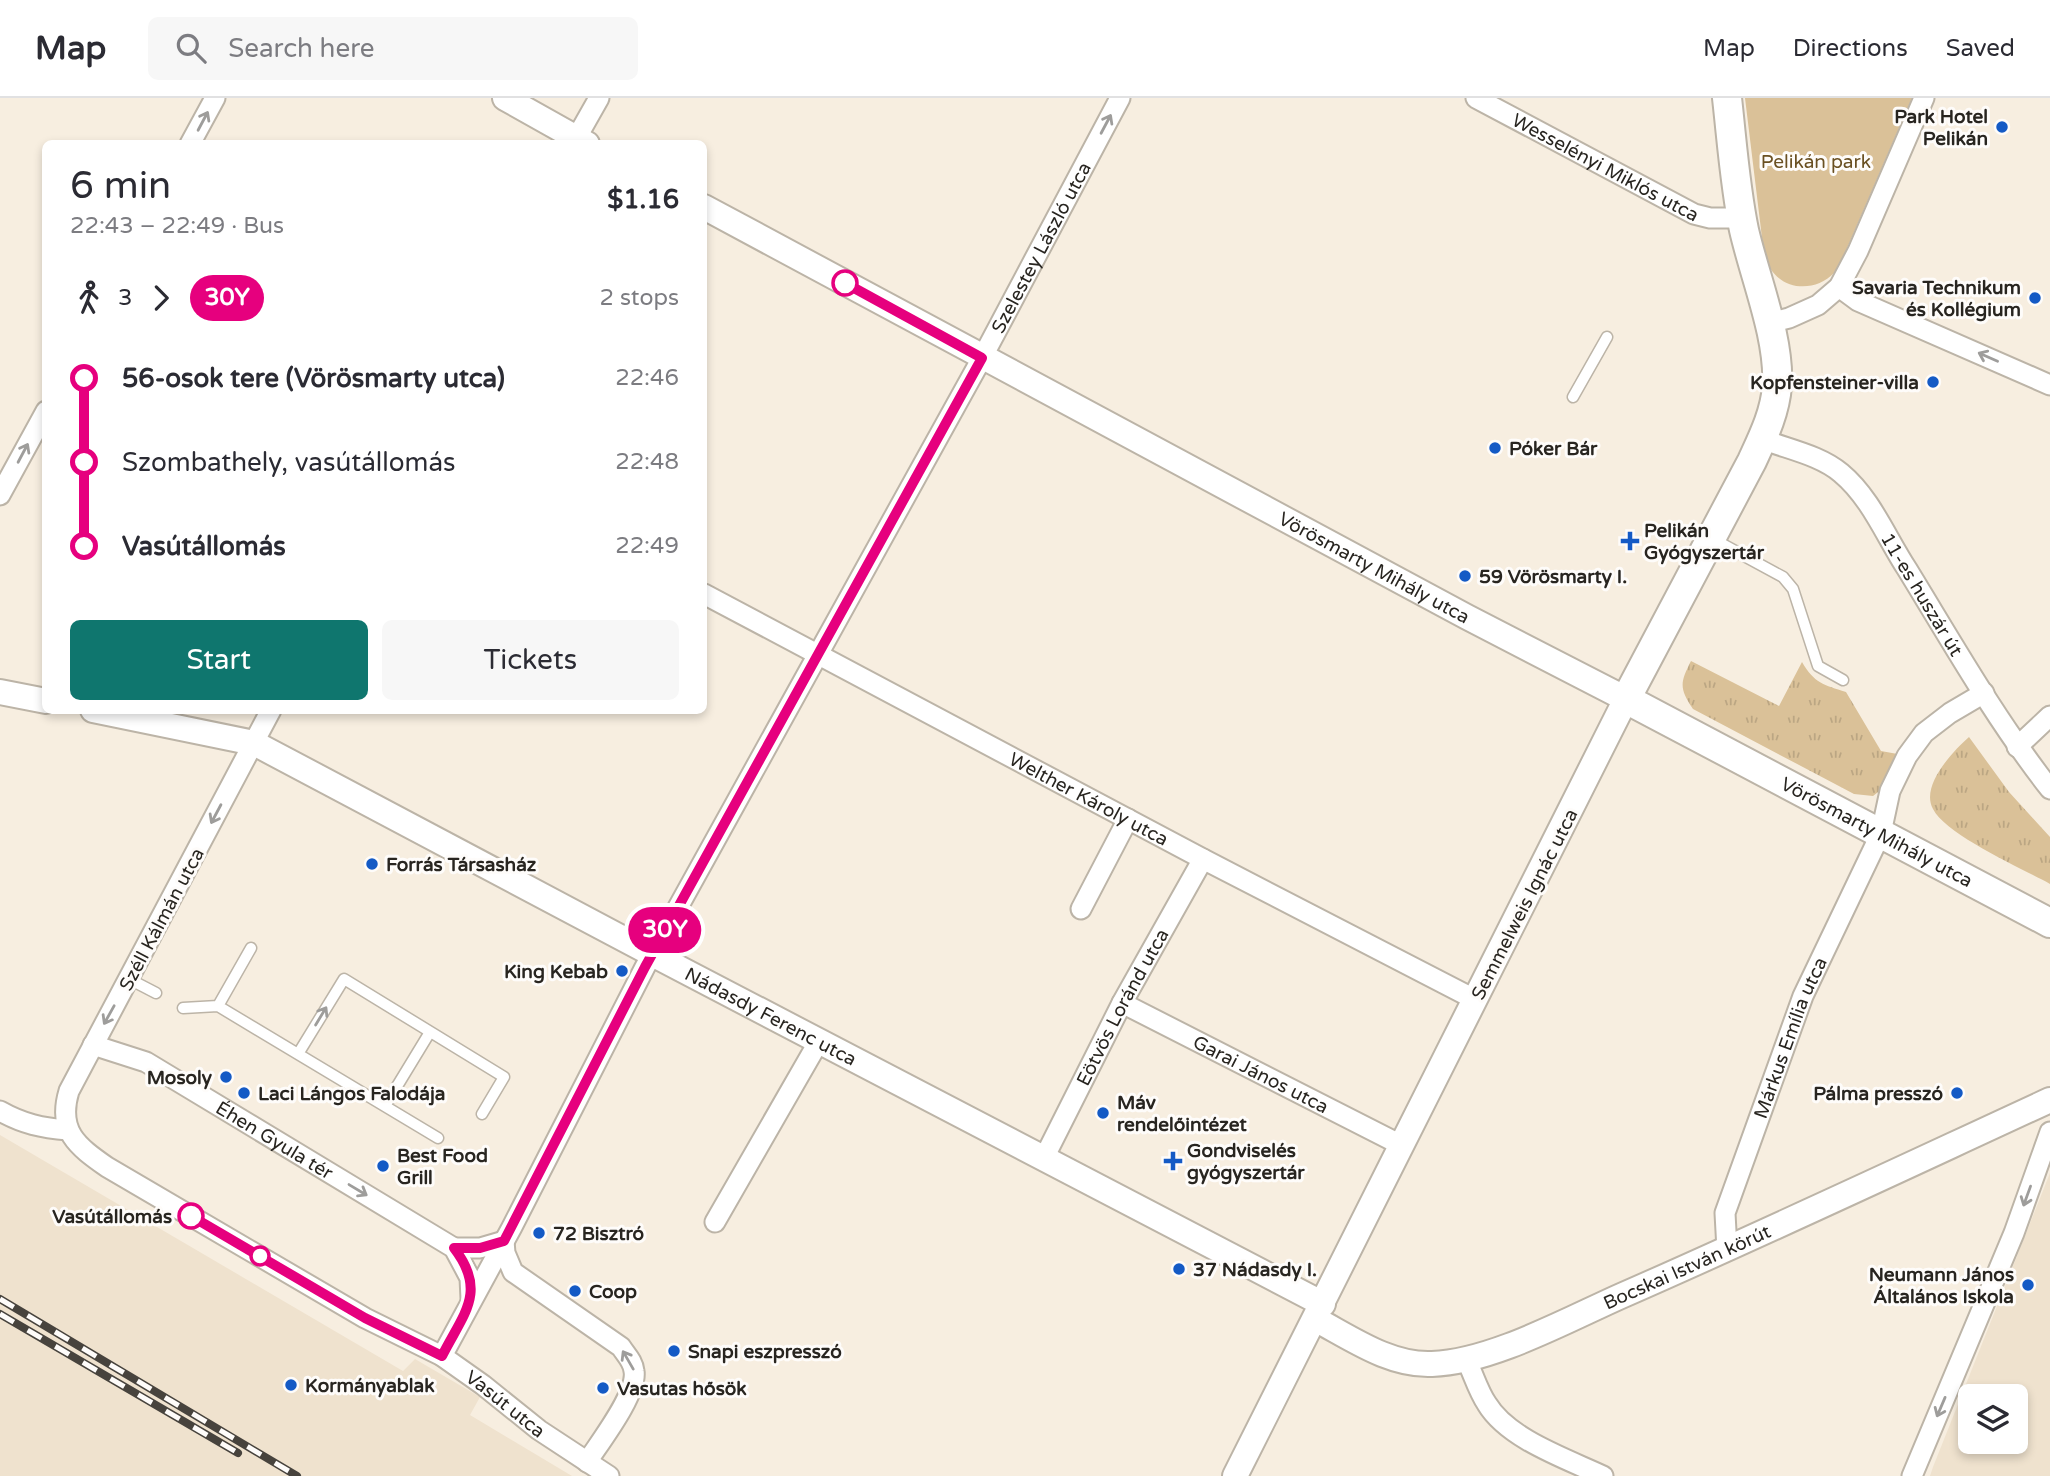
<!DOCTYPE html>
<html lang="en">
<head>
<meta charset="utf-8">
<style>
	:root { --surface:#fff; --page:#f7f7f7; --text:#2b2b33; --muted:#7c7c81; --line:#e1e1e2; --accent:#0f766e }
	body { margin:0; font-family:"Varela Round",sans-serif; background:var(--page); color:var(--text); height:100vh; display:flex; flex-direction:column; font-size:26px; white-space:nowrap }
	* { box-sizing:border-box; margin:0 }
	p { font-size:23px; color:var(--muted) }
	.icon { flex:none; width:38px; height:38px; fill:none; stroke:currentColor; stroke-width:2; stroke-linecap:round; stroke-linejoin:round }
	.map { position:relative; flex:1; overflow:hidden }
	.drawer { position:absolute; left:42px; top:42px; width:665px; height:574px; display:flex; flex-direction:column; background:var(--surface); border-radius:10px; box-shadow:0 4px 10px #0003 }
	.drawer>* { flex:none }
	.badge { padding:0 14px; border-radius:23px; font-size:24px; line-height:46px }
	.fabs { position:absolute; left:1958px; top:1286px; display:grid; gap:14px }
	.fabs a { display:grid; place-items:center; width:70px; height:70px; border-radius:10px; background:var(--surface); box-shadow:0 4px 10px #0003; font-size:35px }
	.map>.badge { position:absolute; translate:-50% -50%; box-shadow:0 0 0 4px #fff }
	.legs { display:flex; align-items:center; gap:10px; height:77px; padding:0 28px; font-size:23px }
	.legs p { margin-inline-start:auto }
	.head { display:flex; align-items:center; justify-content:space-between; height:119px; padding:0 28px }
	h1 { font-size:38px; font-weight:600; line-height:52px }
	.cta { display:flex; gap:14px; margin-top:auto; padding:14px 28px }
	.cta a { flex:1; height:80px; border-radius:10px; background:var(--accent); color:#fff; font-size:28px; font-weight:600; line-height:80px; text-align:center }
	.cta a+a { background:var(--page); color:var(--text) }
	ul { padding:0 28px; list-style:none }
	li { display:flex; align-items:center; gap:24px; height:84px; font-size:26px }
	li i { display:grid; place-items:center; width:10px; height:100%; margin:0 9px; background:currentColor }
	li i::after { content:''; width:18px; height:18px; margin:-9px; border:5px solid; border-radius:50%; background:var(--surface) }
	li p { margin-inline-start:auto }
	li:first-child i { background:linear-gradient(#0000 50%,currentColor 0) }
	li:last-child i { background:linear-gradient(currentColor 50%,#0000 0) }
	header { display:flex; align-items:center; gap:42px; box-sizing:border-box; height:98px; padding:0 35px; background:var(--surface); border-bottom:2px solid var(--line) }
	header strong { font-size:33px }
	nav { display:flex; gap:38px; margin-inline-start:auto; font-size:24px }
	.search { width:490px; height:63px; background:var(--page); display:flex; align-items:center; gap:18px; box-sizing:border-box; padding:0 24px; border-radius:10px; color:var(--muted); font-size:26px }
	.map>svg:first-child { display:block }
	.built { fill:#efe2ce; fill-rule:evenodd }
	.grass { fill:url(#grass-tufts) }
	.park { fill:#dac198 }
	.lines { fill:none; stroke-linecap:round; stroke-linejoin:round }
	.service-casing { stroke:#bcb4a7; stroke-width:13 }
	.minor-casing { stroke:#bcb4a7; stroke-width:23 }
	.tertiary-casing { stroke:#bcb4a7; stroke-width:28 }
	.secondary-casing { stroke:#bcb4a7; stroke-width:32 }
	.service { stroke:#fff; stroke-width:10 }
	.minor { stroke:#fff; stroke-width:19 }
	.tertiary { stroke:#fff; stroke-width:24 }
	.secondary { stroke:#fff; stroke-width:28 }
	.rail-casing { stroke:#47433d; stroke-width:8 }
	.rail { stroke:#fefcfa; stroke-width:5; stroke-dasharray:16; stroke-linecap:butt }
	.oneway { stroke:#9e9d9b }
	.line-1-casing { stroke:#fff; stroke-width:16 }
	.line-1 { stroke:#e6007e; stroke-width:10 }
	.poi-dot { fill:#145ac5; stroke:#fefcfa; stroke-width:2.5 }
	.stop-1-dot { fill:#fff; stroke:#e6007e; stroke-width:3.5 }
	.labels { text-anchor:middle; stroke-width:6; stroke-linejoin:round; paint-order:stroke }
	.poi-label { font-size:19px; font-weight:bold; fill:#282520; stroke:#fefcfa; text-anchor:start }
	.park-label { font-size:19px; fill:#6a5022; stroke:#fefcfa }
	.street-label { font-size:19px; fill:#282520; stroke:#fefcfa }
	.stop-label { font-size:19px; font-weight:bold; fill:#282520; stroke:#fefcfa; text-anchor:end }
</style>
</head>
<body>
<header>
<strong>Map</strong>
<div class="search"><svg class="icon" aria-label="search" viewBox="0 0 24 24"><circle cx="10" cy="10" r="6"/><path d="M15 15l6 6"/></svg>Search here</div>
<nav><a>Map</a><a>Directions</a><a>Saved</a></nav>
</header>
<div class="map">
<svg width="2050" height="1378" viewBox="0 0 2050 1378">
	<defs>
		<pattern id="grass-tufts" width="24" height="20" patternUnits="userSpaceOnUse" patternTransform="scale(1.75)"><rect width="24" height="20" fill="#dac198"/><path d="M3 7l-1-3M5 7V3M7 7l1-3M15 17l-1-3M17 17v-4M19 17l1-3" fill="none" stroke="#bba683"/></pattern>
	</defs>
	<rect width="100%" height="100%" fill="#f7eee0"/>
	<!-- built -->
	<path class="built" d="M0 1037 403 1273 415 1261 480 1299 470 1317 572 1378H0Z
		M2050 1075V1378H1930L1933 1369ZM2016 1298V1344H1970V1298Z"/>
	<!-- grass -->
	<path class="grass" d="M1691 563 1779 608 1802 564C1814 585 1824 587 1846 594L1881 653 1903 657 1886 688 1873 698 1854 696 1693 611C1679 590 1680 585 1691 563Z
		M1969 639 2009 694 2050 739V786C2023 771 1946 737 1933 711 1920 688 1953 653 1969 639Z"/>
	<!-- park -->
	<path class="park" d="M1745 0H1912L1845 155C1842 162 1838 170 1834 175 1816 194 1784 193 1770 170 1766 164 1765 155 1763 148Z"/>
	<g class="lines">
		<defs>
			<path id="service" d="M1573 299 1607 239
				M1713 441 1783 479 1793 491 1818 568 1843 582
				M129 881 156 895
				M218 908 251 850
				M183 910 218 908 438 1040
				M298 956 344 881 504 979 482 1016
				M385 1008 430 934"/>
			<g id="minor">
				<path id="s1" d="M1476 0 1694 116 1710 120H1742"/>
				<path d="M190 46 215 0"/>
				<path d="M573 46 599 0"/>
				<path d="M1839 189 1858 203 2050 287"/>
				<path d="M1769 225 1789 220 1818 207 1839 189 1858 153 1924 0"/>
				<path id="s2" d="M1762 341C1787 351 1820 357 1841 375 1871 400 1886 439 1907 471 1953 546 1996 622 2050 691"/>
				<path d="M0 397 46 313"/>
				<path id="s3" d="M704 496 1203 761 1476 902"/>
				<path id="s4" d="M271 612 69 993C57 1033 77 1048 107 1069L365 1220 442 1258 483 1287 539 1332 609 1378"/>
				<path d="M2017 649 2050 618"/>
				<path d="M1081 811 1128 721"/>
				<path id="s5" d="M1122 905 1401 1047"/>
				<path id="s6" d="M93 947 146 964 454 1150 470 1180 471 1201"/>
				<path d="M0 1013C23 1026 42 1030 68 1032"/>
				<path id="s7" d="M1044 1060 1122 905 1203 761"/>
				<path d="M715 1124 819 943"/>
				<path d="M504 1143 505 1155 513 1174 621 1249C626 1257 633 1263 634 1273 638 1295 600 1344 587 1364"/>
				<path d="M454 1150H480L504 1143"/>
				<path id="s8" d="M1727 1152 1725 1115 1803 898 1881 735 1890 693 1907 658 1924 635 1950 615 1984 595"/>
				<path id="s9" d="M442 1258 512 1129 645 869 982 260 1120 0"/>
				<path d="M1466 1261C1473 1275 1478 1293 1487 1306 1508 1341 1567 1361 1603 1378"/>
				<path d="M1912 1378 2014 1135 2050 1034"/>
			</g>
			<g id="tertiary">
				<path d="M505 0 587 46"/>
				<path id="s10" d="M704 109 1467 519 1626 601 1235 1378"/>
				<path d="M0 594 46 603"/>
				<path id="s11" d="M93 612 254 645 652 856 1323 1206"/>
				<path id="s12" d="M1315 1221C1351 1240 1390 1268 1432 1266 1491 1264 1567 1222 1621 1198 1765 1135 1907 1068 2050 1002"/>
			</g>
			<g id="secondary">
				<path id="s13" d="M1727 0C1732 44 1735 89 1744 132 1755 180 1780 240 1777 288 1775 315 1763 339 1752 363L1626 601 2050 825"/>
			</g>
		</defs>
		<!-- service casing -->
		<use href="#service" class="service-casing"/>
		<!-- minor casing -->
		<use href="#minor" class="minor-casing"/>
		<!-- tertiary casing -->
		<use href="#tertiary" class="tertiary-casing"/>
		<!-- secondary casing -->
		<use href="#secondary" class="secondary-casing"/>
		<!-- service -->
		<use href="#service" class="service"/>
		<!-- minor -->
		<use href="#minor" class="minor"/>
		<!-- tertiary -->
		<use href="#tertiary" class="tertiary"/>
		<!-- secondary -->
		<use href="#secondary" class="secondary"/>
		<defs>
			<path id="rail" d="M0 1201 297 1378
				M0 1216 238 1355"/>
		</defs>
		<!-- rail casing -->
		<use href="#rail" class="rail-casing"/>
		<!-- rail -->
		<use href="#rail" class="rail"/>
	</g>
	<!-- one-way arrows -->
	<defs><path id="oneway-shaft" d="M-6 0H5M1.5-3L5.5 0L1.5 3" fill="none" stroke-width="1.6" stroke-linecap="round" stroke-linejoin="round" transform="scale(1.75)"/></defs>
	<g class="oneway">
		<use href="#oneway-shaft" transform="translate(203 23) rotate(-62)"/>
		<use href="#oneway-shaft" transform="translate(1106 26) rotate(-62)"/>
		<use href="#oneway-shaft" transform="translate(1988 259) rotate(-156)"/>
		<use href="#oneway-shaft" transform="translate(23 355) rotate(-62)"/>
		<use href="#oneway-shaft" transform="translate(216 716) rotate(118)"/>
		<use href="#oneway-shaft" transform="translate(109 917) rotate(119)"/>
		<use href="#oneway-shaft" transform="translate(321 918) rotate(-59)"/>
		<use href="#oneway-shaft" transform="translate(358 1092) rotate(31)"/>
		<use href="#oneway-shaft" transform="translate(2027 1098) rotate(110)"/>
		<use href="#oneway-shaft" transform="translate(628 1262) rotate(-120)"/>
		<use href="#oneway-shaft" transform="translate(1941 1309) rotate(113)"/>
	</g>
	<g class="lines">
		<defs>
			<path id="line-1" d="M191 1118 365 1220 442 1258C463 1216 488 1194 454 1150H480L504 1143 645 869 982 260 845 185"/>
		</defs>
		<!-- line-1 casing -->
		<use href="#line-1" class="line-1-casing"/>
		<!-- line-1 -->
		<use href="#line-1" class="line-1"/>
	</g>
	<!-- markers -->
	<g class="poi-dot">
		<circle cx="2002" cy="29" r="7"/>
		<circle cx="2035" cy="200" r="7"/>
		<circle cx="1933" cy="284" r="7"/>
		<circle cx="1495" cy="350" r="7"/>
		<path d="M1626.5 432.5h7v7h7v7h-7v7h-7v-7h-7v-7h7z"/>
		<circle cx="1465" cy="478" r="7"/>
		<circle cx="372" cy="766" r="7"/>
		<circle cx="622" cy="873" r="7"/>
		<circle cx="226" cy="979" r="7"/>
		<circle cx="244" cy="995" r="7"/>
		<circle cx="1957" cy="995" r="7"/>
		<circle cx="1103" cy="1015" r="7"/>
		<path d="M1169.5 1052.5h7v7h7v7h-7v7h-7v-7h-7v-7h7z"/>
		<circle cx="383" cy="1068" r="7"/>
		<circle cx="539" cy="1135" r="7"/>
		<circle cx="1179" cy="1171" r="7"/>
		<circle cx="2028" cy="1187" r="7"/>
		<circle cx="575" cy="1193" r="7"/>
		<circle cx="674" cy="1253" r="7"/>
		<circle cx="291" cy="1287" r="7"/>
		<circle cx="603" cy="1290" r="7"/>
	</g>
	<g class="stop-1-dot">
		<circle cx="845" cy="185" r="12"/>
		<circle cx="191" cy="1118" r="12"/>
		<circle cx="260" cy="1158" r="9"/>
	</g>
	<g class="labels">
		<!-- poi labels -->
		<g class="poi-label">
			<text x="1988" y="25" text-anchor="end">Park Hotel<tspan x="1988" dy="22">Pelikán</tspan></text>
			<text x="2021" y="196" text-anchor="end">Savaria Technikum<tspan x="2021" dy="22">és Kollégium</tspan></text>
			<text x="1919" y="291" text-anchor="end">Kopfensteiner-villa</text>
			<text x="1509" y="357">Póker Bár</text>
			<text x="1644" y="439">Pelikán<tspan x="1644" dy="22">Gyógyszertár</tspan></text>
			<text x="1479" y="485">59 Vörösmarty I.</text>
			<text x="386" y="773">Forrás Társasház</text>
			<text x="608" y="880" text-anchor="end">King Kebab</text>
			<text x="212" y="986" text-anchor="end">Mosoly</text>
			<text x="258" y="1002">Laci Lángos Falodája</text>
			<text x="1943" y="1002" text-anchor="end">Pálma presszó</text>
			<text x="1117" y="1011">Máv<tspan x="1117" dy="22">rendelőintézet</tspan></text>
			<text x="1187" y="1059">Gondviselés<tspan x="1187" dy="22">gyógyszertár</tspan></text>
			<text x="397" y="1064">Best Food<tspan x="397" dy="22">Grill</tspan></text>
			<text x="553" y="1142">72 Bisztró</text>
			<text x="1193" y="1178">37 Nádasdy I.</text>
			<text x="2014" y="1183" text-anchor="end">Neumann János<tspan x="2014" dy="22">Általános Iskola</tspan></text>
			<text x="589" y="1200">Coop</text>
			<text x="688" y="1260">Snapi eszpresszó</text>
			<text x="305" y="1294">Kormányablak</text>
			<text x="617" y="1297">Vasutas hősök</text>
		</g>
		<!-- park labels -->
		<g class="park-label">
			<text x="1816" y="70">Pelikán park</text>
		</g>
		<!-- street labels -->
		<g class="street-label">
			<text dy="7" stroke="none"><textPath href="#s1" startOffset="147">Wesselényi Miklós utca</textPath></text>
			<text dy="7" stroke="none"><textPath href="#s9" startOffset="1260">Szelestey László utca</textPath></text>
			<text dy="7" stroke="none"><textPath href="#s10" startOffset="761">Vörösmarty Mihály utca</textPath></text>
			<text dy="7" stroke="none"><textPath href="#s2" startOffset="233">11-es huszár út</textPath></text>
			<text dy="7" stroke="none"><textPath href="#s3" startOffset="436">Welther Károly utca</textPath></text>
			<text dy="7" stroke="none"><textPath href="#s13" startOffset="926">Vörösmarty Mihály utca</textPath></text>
			<text transform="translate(1524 806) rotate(-63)" y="7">Semmelweis Ignác utca</text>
			<text transform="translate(161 821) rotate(-62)" y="7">Széll Kálmán utca</text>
			<text dy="7" stroke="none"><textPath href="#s7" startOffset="170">Eötvös Loránd utca</textPath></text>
			<text dy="7" stroke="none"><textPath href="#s11" startOffset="749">Nádasdy Ferenc utca</textPath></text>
			<text dy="7" stroke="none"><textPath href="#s8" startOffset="224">Márkus Emília utca</textPath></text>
			<text dy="7" stroke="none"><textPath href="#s5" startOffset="156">Garai János utca</textPath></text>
			<text dy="7" stroke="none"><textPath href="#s6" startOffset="206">Éhen Gyula tér</textPath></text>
			<text dy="7" stroke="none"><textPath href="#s12" startOffset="401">Bocskai István körút</textPath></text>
			<text dy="7" stroke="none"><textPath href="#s4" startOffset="989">Vasút utca</textPath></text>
		</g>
		<!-- stop labels -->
		<g class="stop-label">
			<text x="172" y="1125">Vasútállomás</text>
		</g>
	</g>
</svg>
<div class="fabs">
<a><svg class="icon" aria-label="layers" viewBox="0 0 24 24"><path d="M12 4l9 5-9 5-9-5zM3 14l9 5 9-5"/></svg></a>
</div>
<b class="badge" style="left:665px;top:832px;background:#e6007e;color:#fff">30Y</b>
<section class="drawer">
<div class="head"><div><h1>6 min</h1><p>22:43 – 22:49 · Bus</p></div><b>$1.16</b></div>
<div class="legs"><svg class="icon" aria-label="walk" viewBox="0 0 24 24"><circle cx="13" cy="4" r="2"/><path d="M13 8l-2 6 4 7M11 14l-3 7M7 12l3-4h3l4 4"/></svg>3<svg class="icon" aria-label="forward" viewBox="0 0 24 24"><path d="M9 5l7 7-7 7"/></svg><b class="badge" style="background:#e6007e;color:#fff">30Y</b><p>2 stops</p></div>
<ul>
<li><i style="color:#e6007e"></i><b>56-osok tere (Vörösmarty utca)</b><p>22:46</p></li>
<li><i style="color:#e6007e"></i><span>Szombathely, vasútállomás</span><p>22:48</p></li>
<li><i style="color:#e6007e"></i><b>Vasútállomás</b><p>22:49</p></li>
</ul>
<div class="cta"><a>Start</a><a>Tickets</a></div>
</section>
</div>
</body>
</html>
